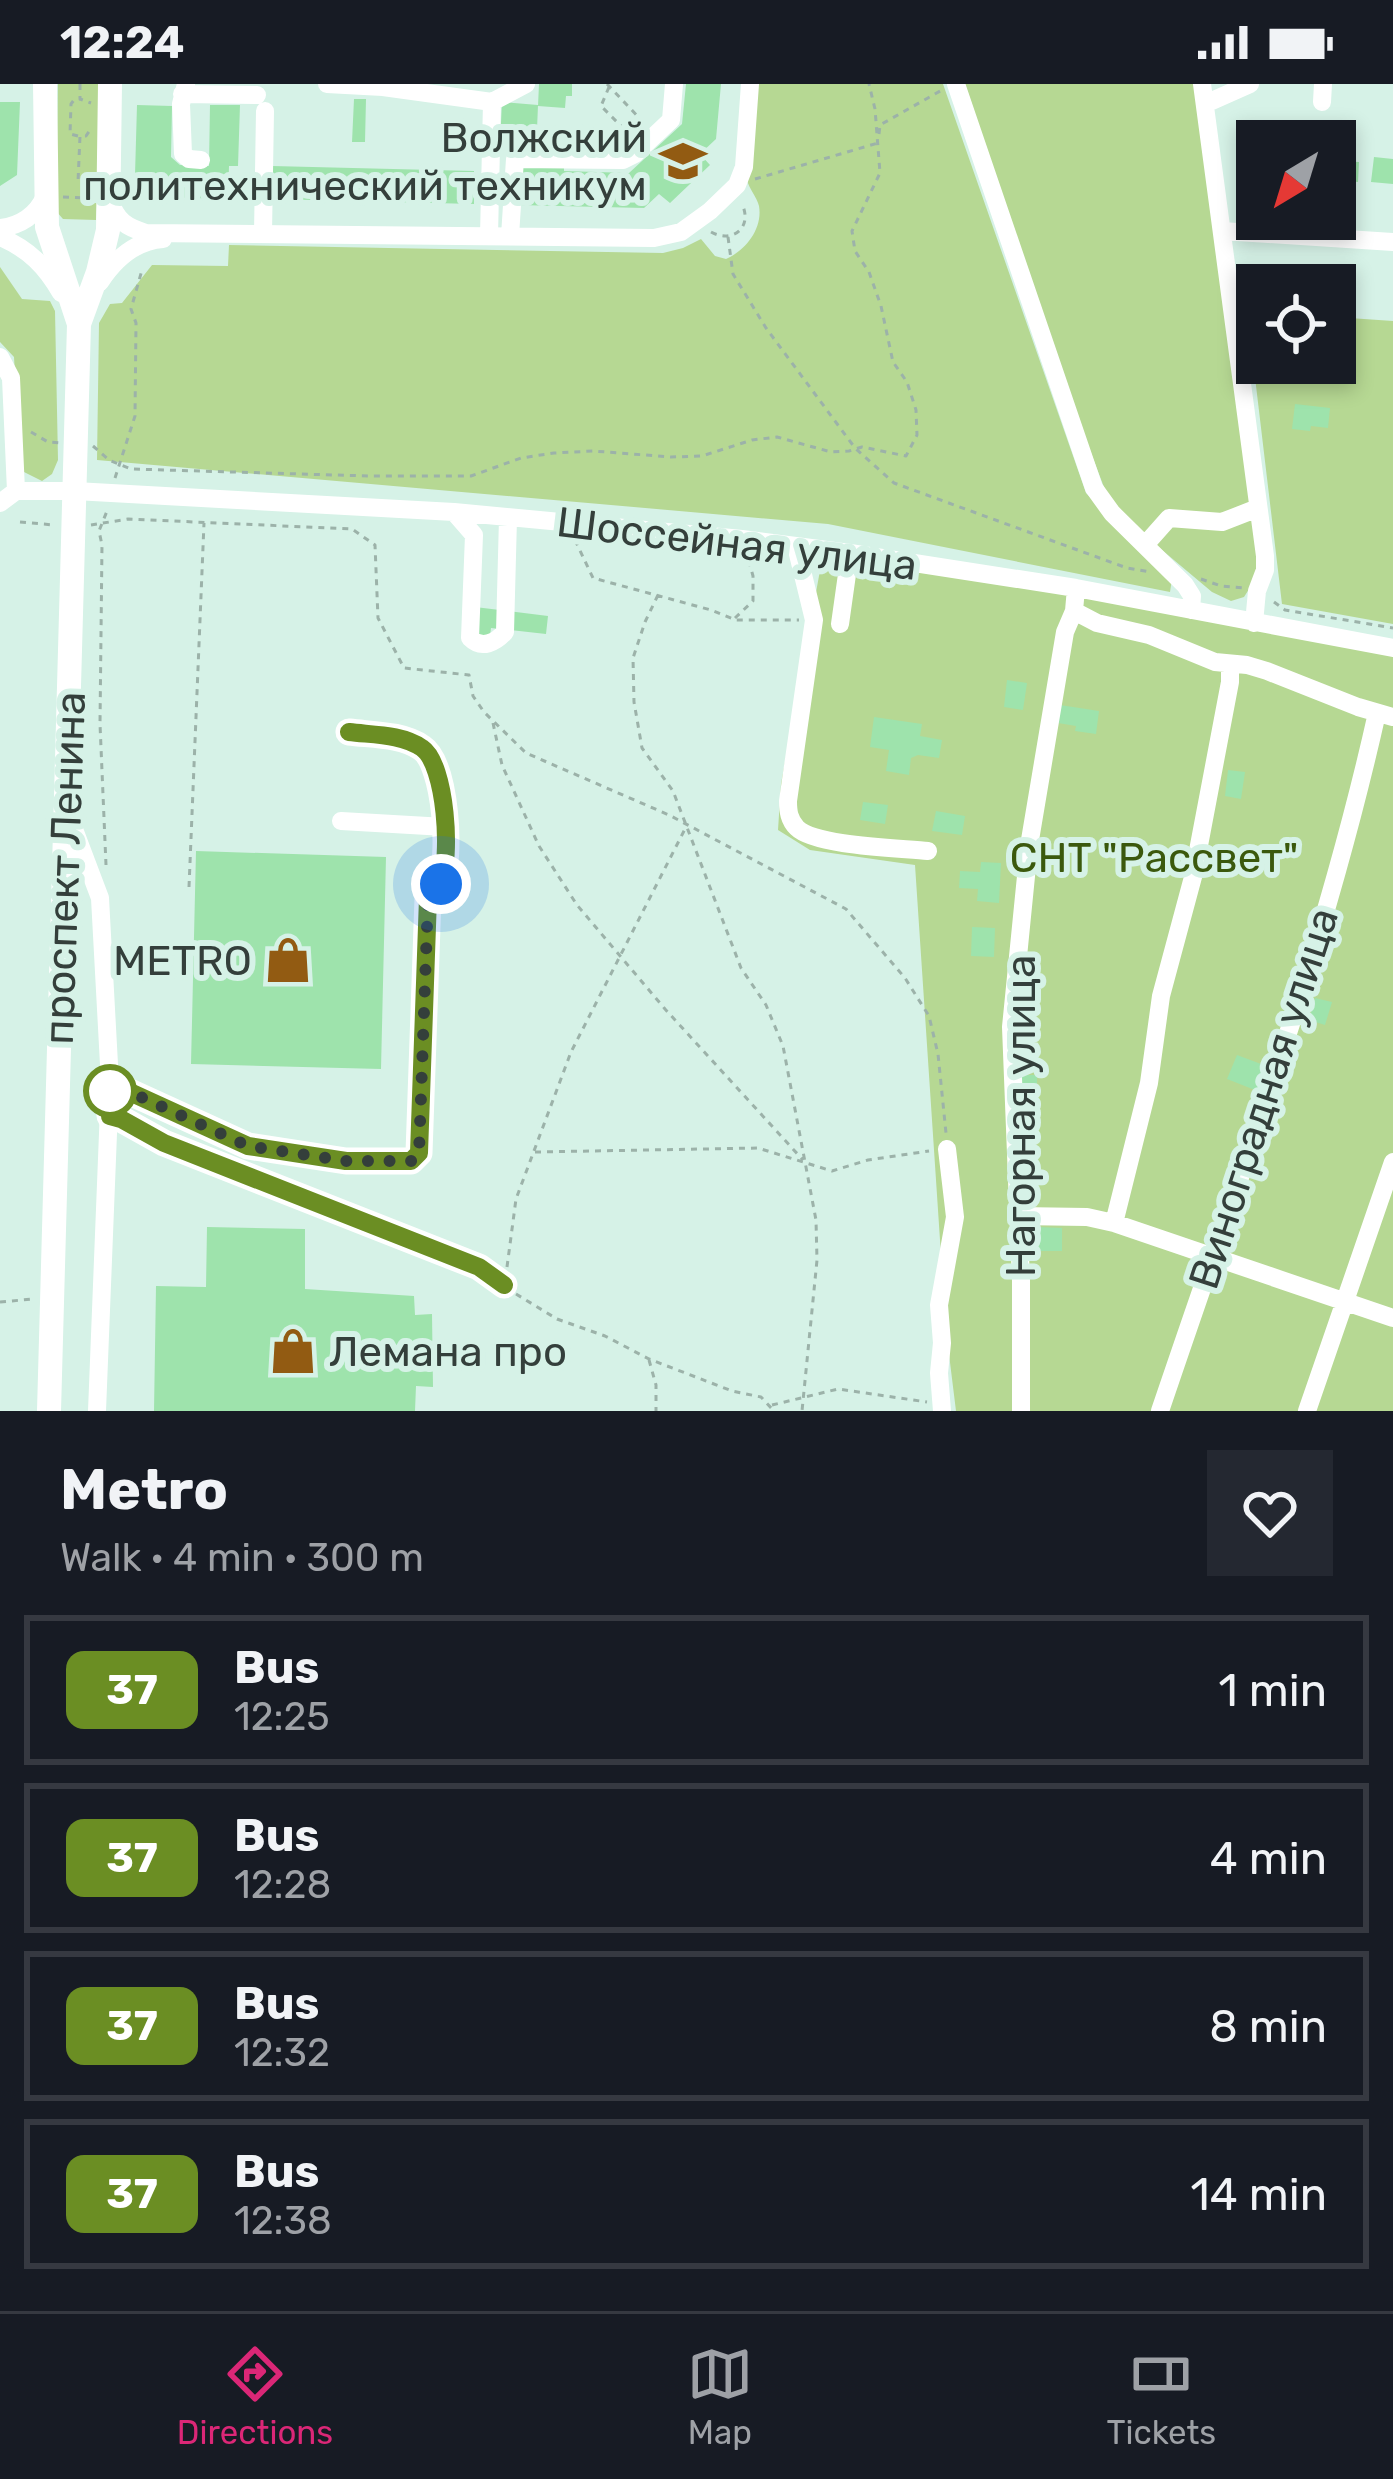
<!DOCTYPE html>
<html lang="en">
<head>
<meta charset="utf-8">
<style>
	:root { --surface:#171b24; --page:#242831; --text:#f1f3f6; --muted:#9ea1a6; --line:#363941; --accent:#db2777 }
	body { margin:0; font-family:Rubik,sans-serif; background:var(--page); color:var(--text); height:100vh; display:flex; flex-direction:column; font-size:45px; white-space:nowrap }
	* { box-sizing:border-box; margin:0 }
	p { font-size:39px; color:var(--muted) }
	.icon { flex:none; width:66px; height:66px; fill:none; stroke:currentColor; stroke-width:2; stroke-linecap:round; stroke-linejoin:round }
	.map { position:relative; height:1327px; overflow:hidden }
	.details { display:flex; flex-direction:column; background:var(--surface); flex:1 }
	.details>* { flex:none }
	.badge { padding:0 24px; border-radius:18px; font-size:42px; line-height:78px }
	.needle { width:78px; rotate:218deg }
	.tools { position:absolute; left:1236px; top:36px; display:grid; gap:24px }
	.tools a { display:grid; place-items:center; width:120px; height:120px; border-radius:0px; background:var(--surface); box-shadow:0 6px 18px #0003; font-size:60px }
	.you { position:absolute; width:60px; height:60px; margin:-30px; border:9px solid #fff; border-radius:50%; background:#1a73e8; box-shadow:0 0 0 18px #1a73e833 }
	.map>.badge { position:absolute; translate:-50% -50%; box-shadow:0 0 0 6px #fff }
	.round { display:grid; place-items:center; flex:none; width:126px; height:126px; border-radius:0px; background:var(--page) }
	.head { display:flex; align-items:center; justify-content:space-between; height:204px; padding:0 60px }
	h1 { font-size:57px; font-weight:700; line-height:90px }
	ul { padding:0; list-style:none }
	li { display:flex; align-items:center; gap:36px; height:150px; margin:0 24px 18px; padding:0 36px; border:6px solid var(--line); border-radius:0px }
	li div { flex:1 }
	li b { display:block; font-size:45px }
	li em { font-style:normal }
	li .badge { min-width:132px; font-weight:700; text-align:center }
	.status { display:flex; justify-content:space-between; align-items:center; height:84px; padding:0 60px; background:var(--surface); direction:ltr }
	.status svg { height:33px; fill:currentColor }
	.dock { display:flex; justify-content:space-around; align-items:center; height:168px; border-top:3px solid var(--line); background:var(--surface); font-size:33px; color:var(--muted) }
	.dock a { display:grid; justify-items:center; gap:6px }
	.dock .active { color:var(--accent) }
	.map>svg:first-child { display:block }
	.green { fill:#b6d893 }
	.building { fill:#9ee3ac }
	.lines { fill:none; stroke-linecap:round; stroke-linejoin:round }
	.path { stroke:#9cb2a9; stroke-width:3; stroke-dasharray:6 6; stroke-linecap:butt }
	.minor { stroke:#fff; stroke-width:18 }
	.major { stroke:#fff; stroke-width:24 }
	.line-casing { stroke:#fff; stroke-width:27 }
	.line { stroke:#6b8e23; stroke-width:18 }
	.walk { stroke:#343f3b; stroke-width:12; stroke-dasharray:0 21.6 }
	.stop-dot { fill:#fff; stroke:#6b8e23; stroke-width:6 }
	.labels { text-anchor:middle; stroke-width:12; stroke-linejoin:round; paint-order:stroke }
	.poi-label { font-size:42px; fill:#343f3b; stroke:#d6f2e7; text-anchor:end }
	.street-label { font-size:42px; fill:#343f3b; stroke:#d6f2e7 }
	.park-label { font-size:42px; fill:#3b590d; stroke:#d6f2e7 }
</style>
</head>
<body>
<div class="status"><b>12:24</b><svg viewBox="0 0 49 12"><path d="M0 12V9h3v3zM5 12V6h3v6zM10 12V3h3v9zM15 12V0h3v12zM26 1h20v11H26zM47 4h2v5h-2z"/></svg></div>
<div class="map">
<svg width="1393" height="1327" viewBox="0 0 1393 1327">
	<rect width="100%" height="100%" fill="#d6f2e7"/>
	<!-- green -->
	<path class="green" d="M58 0H105L96 136 63 135 56 127Z
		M757 0H943L1086 409 1172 495 1170 508 828 440 97 376 99 239 110 220 122 219 152 181 228 182 229 161 663 169 683 164 701 155 715 172 726 175C745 167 763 145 759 122 757 113 749 105 747 96 744 80 755 20 757 0Z
		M965 0H1197L1257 469 1258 491 1244 513 1231 517 1212 508 1131 440 1107 411 1065 301Z
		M0 183 22 215 50 217 55 227 58 376 52 390 42 397 22 387 20 376 14 273 0 258Z
		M1247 226 1257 227V279H1335V233L1393 237V540L1282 520Z
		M823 470 1087 512 1393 567V1327H956L946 1246 915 781 810 766 778 746 781 700Z"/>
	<!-- building -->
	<path class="building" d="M539 0H572V12H566L565 24 538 22Z
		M686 0H721L716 55 700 70 710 81 670 119 659 110 644 124 518 121 519 79 564 80V87L629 89 682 40Z
		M354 15H366L365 58H352Z
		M0 18H20L17 91 0 102Z
		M502 18 538 21 536 70 511 69V60L500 59Z
		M137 21 172 22 171 73 180 81 209 82 210 21H240L238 82H229L228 115 159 113 135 91Z
		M1374 73 1393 75V100L1371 98Z
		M1335 77 1359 78 1358 98 1335 96Z
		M272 82 474 87V120L272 115Z
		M1295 320 1330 324 1328 344 1311 342 1310 347 1292 345Z
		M475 523 548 532 546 550 491 544 490 552 472 550Z
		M1007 596 1027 599 1023 626 1004 623Z
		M1060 621 1099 627 1096 650 1075 647 1076 642 1058 639Z
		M874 633 922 640 920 652 942 656 939 674 918 671 911 674 909 691 886 687 889 666 870 663Z
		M1228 686 1245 688 1241 715 1225 712Z
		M863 718 888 721 885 740 860 736Z
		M936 727 965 732 962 751 932 747Z
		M196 767 386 773 381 985 191 980Z
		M981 778 1001 779 999 819 977 817 978 805 959 804 960 787 980 788Z
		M972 843 995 844 994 873 971 872Z
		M1315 914 1332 918 1325 941 1309 936Z
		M1237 971 1269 983 1260 1008 1227 995Z
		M1019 991H1037V1023H1019Z
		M207 1143 305 1145V1205L414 1212 415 1231 432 1230 433 1303 416 1302 415 1327H154L156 1202 206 1203Z
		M1038 1143 1062 1144V1167H1038Z"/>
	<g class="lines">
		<!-- path -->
		<path class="path" d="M80 0V15L91 19
			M607 0 646 41
			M609 3 601 22 632 53
			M879 50 880 41 942 6
			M78 52 70 50 71 20 74 16 80 15
			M755 95 878 59
			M63 113 89 114
			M83 114V98H78L80 52H86L90 46
			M711 148C733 160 753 143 742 120
			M728 153 733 190 766 244 855 364 894 399 1127 484 1150 488
			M31 348 48 358 60 359
			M93 362 109 376 131 385 369 392H471L521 374 554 369 593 367 671 373 702 372 752 356 777 353 831 368 849 367 862 363 906 372 917 351 916 326 907 298 893 278 881 222 869 188 855 167 852 147 880 89 875 25 869 0
			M115 394 135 332 136 239 131 225 142 186
			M20 438 54 441
			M91 441 128 435 352 445 375 461 378 534 404 584 469 591 473 612 484 628 526 669 669 731 846 825 905 894 929 932 938 970 946 1049
			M575 456 593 494 711 526 736 536H799
			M1201 495 1221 502 1244 504
			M658 511 645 538 633 574 634 618 642 664 673 707 741 884 766 921 783 962 816 1136 817 1176 802 1327
			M1274 518 1285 526 1393 544
			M735 534 753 517V492L748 474
			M493 639 502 681 539 762 577 821 665 925 803 1076
			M106 781 100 640 102 461 99 447 107 427
			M189 803 204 439
			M535 1068 758 1064 832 1087 868 1076 929 1067
			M507 1183 516 1115 571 968 685 745
			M516 1210 557 1235 605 1252 649 1275 732 1307 761 1313 774 1327
			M0 1218 33 1215
			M649 1276 656 1301V1327
			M772 1321 838 1305 927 1318"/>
		<!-- minor -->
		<path class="minor" d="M186 0 181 20 183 70 189 75 201 76
			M327 0 383 3 492 18 526 0
			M956 0 1094 404 1112 429 1185 501 1192 512 1191 526
			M1202 0 1265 472V486L1257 507 1254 539
			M182 10 257 11
			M1322 18 1323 0
			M1205 20 1250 0
			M110 117C117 137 126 143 146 149L654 154 681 148 710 127 737 101 744 83 750 0
			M0 144C20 142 37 131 45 112
			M1222 147 1393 158
			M263 149 265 27
			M489 152 492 18
			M510 152 515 75 623 76 635 70 671 36 674 0
			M0 153C29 165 46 183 61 209
			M100 198C115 175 135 157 163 155
			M0 273 11 294 16 407
			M0 419 16 407H75L454 428 742 455 850 469 1076 504 1393 564
			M454 428 474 451 470 554C482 566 496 558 505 548L508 434
			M1145 461 1169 434 1222 438 1258 424
			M796 462 814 536 788 717C788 727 789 736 797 744 815 762 900 764 928 767
			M1074 527 1097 539 1149 551 1215 578 1247 581 1267 587 1358 623 1393 633
			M840 540 850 469
			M69 732 100 814 110 999 97 1327
			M341 737 445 743
			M110 999 248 1062 346 1077H411L419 1069 428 814C432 809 438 806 440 800 452 775 446 680 422 664 402 650 373 651 349 648
			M110 1032 121 1035 164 1059 479 1183 504 1201
			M1018 1132 1087 1133 1114 1139 1393 1234
			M1114 1139 1149 999 1161 912 1193 793 1230 598V580
			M942 1327 939 1289 942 1259 939 1221 955 1133 947 1065
			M1021 1327V1197L1011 943 1029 762 1065 548 1074 527 1076 504
			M1160 1327C1238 1096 1324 867 1377 629
			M1307 1327 1393 1078"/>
		<!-- major -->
		<path class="major" d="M45 0 47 143 79 240
			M49 1327 79 240 98 188 108 146 110 0"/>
	</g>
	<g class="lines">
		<defs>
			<path id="line" d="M349 648C373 651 402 650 422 664 446 680 452 775 440 800 438 806 432 809 428 814L419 1069 411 1077H346L248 1062 110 999V1032L121 1035 164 1059 479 1183 504 1201"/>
		</defs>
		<!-- line casing -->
		<use href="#line" class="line-casing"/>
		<!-- line -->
		<use href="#line" class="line"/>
		<!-- walk -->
		<path class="walk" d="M110 1007V999L248 1062 346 1077H411L419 1069 428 814 441 800"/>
	</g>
	<!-- icons -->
	<defs>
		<symbol id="university-bare" viewBox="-9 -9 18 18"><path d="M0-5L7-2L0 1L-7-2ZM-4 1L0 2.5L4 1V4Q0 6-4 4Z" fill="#925b12" stroke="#d6f2e7" stroke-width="2.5" paint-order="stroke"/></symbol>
		<symbol id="shop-bare" viewBox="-9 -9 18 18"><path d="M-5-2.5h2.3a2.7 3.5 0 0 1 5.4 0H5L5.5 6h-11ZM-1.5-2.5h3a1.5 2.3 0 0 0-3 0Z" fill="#925b12" stroke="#d6f2e7" stroke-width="2.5" paint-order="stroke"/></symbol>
	</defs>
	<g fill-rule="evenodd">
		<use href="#university-bare" x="650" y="44" width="66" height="66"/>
		<use href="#shop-bare" x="255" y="843" width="66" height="66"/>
		<use href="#shop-bare" x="260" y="1234" width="66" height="66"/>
	</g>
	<!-- markers -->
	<circle class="stop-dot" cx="110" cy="1007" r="24"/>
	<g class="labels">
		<!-- poi labels -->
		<g class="poi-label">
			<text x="647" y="68">Волжский<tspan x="647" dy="48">политехнический техникум</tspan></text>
			<text x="252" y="891">METRO</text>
			<text x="329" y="1282" text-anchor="start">Лемана про</text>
		</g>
		<!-- street labels -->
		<g class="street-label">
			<text transform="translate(737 459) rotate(7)" y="15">Шоссейная улица</text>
			<text transform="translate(64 784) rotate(-88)" y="15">проспект Ленина</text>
			<text transform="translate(1263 1014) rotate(-72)" y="15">Виноградная улица</text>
			<text transform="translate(1020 1032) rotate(-90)" y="15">Нагорная улица</text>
		</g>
		<!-- park labels -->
		<g class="park-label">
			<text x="1154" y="788">СНТ "Рассвет"</text>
		</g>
	</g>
</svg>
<div class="tools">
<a><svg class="needle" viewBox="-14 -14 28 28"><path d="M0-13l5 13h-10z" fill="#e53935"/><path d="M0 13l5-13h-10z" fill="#9ea1a6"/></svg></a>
<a><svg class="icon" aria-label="locate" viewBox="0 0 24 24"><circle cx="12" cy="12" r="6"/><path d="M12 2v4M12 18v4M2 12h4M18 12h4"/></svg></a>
</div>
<div class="you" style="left:441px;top:800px"></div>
</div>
<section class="details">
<div class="head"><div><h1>Metro</h1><p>Walk · 4 min · 300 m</p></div><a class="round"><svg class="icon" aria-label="heart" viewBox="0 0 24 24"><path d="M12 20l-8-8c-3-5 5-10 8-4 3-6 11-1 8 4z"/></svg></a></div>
<ul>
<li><span class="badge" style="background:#6b8e23;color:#fff">37</span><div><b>Bus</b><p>12:25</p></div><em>1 min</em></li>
<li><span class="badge" style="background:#6b8e23;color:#fff">37</span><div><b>Bus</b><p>12:28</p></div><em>4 min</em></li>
<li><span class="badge" style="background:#6b8e23;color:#fff">37</span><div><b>Bus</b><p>12:32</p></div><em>8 min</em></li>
<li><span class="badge" style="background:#6b8e23;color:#fff">37</span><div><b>Bus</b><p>12:38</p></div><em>14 min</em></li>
</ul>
</section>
<nav class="dock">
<a class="active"><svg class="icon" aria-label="directions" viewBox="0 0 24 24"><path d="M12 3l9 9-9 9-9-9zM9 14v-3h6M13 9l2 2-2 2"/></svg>Directions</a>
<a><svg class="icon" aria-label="map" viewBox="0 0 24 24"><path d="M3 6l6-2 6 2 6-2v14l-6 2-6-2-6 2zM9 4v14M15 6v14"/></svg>Map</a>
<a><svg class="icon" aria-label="tickets" viewBox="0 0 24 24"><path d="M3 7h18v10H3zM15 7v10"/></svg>Tickets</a>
</nav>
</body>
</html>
